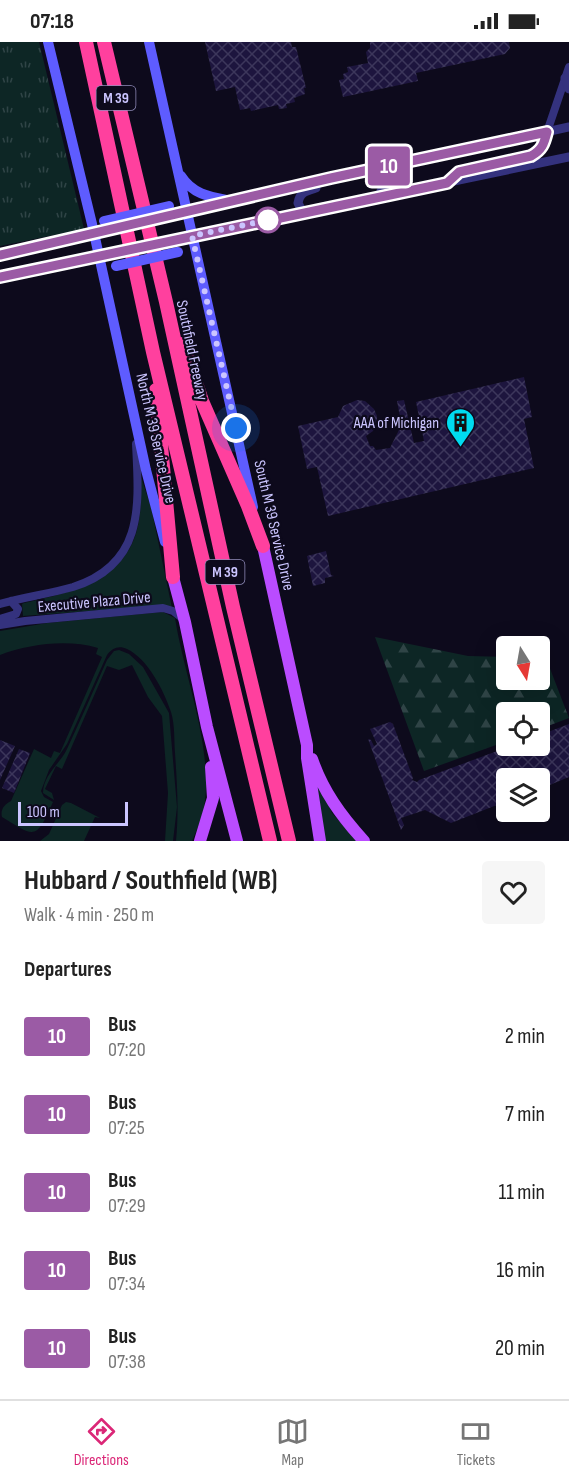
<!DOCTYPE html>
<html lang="en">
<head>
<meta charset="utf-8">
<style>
	:root { --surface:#fff; --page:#f6f6f6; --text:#222; --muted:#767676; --line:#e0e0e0; --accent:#db2777 }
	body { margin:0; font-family:"Sofia Sans Condensed",sans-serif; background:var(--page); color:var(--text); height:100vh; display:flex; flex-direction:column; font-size:22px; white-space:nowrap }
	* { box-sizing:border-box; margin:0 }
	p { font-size:20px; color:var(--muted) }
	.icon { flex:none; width:33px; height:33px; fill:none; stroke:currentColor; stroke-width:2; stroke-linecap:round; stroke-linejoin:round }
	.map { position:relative; height:799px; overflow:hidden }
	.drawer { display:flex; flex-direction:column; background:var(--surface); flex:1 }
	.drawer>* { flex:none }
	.badge { padding:0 12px; border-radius:4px; font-size:21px; line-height:39px }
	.needle { width:39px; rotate:169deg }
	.buttons { position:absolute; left:496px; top:594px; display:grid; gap:12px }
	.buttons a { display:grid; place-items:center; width:54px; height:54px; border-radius:6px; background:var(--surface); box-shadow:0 6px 24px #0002; font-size:30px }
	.scale { position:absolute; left:18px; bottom:15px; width:110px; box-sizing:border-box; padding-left:6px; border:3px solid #cbc5ff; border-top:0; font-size:16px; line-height:21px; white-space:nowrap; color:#cbc5ff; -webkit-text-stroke:4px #0d0a1c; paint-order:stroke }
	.you { position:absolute; width:30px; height:30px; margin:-15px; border:4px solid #fff; border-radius:50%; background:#1a73e8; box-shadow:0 0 0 9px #1a73e833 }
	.map>.badge { position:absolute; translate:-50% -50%; box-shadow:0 0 0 3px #fff }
	h2 { padding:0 24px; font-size:22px; line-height:54px }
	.round { display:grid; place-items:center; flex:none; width:63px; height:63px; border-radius:6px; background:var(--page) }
	.overview { display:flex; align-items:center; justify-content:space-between; height:102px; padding:0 24px }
	h1 { font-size:28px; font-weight:700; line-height:45px }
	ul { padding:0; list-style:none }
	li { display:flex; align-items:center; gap:18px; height:78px; padding:0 24px }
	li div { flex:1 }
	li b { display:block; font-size:22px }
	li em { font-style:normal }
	li .badge { min-width:66px; font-weight:700; text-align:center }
	.status { display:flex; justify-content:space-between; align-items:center; height:42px; padding:0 30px; background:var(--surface); direction:ltr }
	.status svg { height:16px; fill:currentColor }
	.dock { display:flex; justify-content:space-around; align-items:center; height:84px; border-top:2px solid var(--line); background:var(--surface); font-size:16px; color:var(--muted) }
	.dock a { display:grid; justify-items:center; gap:3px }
	.dock .active { color:var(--accent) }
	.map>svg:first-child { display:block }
	.grass { fill:#0d2625 }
	.forest { fill:url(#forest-firs) }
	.park { fill:url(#park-tufts) }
	.building { fill:url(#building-cross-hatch) }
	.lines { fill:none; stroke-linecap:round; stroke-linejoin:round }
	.minor { stroke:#34327e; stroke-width:8 }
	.tertiary { stroke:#34327e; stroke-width:9 }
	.secondary { stroke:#5e5cff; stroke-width:10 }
	.primary { stroke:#ba4cff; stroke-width:12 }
	.motorway { stroke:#ff409e; stroke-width:14 }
	.tertiary-bridge { stroke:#34327e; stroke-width:9 }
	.secondary-bridge { stroke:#5e5cff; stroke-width:10 }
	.line-casing { stroke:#fff; stroke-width:14 }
	.line { stroke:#9b5ba5; stroke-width:9 }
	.walk { stroke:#cbc5ff; stroke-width:6; stroke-dasharray:0 10.8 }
	.stop-dot { fill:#fff; stroke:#9b5ba5; stroke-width:3 }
	.labels { text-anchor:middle; stroke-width:4.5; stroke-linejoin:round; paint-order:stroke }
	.shield { fill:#0d0a1c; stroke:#928dbb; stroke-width:1.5 }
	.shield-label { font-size:15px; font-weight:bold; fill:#cbc5ff }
	.street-label { font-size:16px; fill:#cbc5ff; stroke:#0d0a1c }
	.poi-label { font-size:16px; fill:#cbc5ff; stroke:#0d0a1c; text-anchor:end }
</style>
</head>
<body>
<div class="status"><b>07:18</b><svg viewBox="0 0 49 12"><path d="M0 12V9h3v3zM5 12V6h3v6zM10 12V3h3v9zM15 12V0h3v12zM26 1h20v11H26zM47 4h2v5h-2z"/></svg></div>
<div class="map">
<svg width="569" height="799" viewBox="0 0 569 799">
	<defs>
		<pattern id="forest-firs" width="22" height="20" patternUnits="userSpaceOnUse" patternTransform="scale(1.5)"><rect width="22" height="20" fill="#0d2625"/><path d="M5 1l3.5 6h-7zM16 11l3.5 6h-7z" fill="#2f4446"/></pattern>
		<pattern id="park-tufts" width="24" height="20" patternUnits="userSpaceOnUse" patternTransform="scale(1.5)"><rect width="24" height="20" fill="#0d2625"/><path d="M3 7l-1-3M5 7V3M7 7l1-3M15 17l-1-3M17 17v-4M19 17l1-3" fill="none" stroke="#2f4446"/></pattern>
		<pattern id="building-cross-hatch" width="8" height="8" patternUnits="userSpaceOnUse" patternTransform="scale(1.5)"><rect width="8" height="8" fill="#1d153e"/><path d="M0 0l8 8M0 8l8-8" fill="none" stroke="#3c365b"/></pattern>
	</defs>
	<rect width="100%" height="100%" fill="#0d0a1c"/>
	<!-- grass -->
	<path class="grass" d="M140 432 151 465 172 566 156 564 23 574 22 562 24 561C73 550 130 538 139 478 142 463 140 447 140 432Z
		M163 570 175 576C184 633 212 703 205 759 203 773 198 786 192 799H176C179 769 177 741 175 711 174 698 175 683 171 670 164 649 148 617 127 607 119 603 112 606 107 613L67 702 49 728 41 749 44 755 53 760C36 798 36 796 2 775 0 767 5 762 11 759L34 707 51 716 54 709 60 711 102 615 96 612 98 606C67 597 30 602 0 613V589L47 581Z
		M119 608 129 612 143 625 169 671 177 765 173 799H165L168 751 162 674 148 655 132 623 119 628 107 624 62 727 56 724 45 747 52 751 54 758 43 751C43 733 60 722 67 707 81 677 94 647 107 618L114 609Z
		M310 720 332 771 357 799H323Z
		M66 760 71 761 100 776 95 775 84 799H40L49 792 62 763Z"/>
	<!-- forest -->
	<path class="forest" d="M375 595 468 614 507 615V638H540V612L544 611 569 676 540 687V670H507V699L424 729Z"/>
	<!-- park -->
	<path class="park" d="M0 0H39L84 187 0 204Z"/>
	<!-- building -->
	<path class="building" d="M205 0H291L292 5H296L306 46H304L305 52 294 56 295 60 286 62 287 66 279 67 278 63 251 69 250 66 240 68 235 45 216 49Z
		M370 0H509L510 6 505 12 416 31 418 39 343 55 339 38 344 37 343 32 348 30 347 25 368 21 366 10 370 6Z
		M524 335 532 375 524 377 534 426 328 474 317 425 307 427 298 384 338 375 343 364 357 358 365 359 374 367 377 374V381L373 389 366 394 370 404H373L376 408 390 406 398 390 401 381 397 359 404 358 414 401 424 399 416 360Z
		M326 509 331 533 334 534 325 536V541L313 544 307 514Z
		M390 680 393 682 413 736 412 738 417 740 419 738 511 704H540V693L569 682V735L540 747V736H507V759L451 781 425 768 401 776 404 783 401 788 368 697 371 698 374 704 377 702 370 687Z
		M0 698 15 704 0 738Z
		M19 707 30 711 14 751 2 746Z"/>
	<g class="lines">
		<!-- minor -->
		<path class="minor" d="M547 90 569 25
			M0 562C24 555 49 552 73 545 145 522 139 463 136 402
			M0 577 16 572 18 567 11 559
			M0 583 25 579 163 566 173 569 183 577"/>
		<!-- tertiary -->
		<path class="tertiary" d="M565 36 569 47
			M448 140 459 130 532 114C542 108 545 102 547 90
			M381 149C389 147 394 145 396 136L393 131 381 126
			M307 170 301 167 298 161C300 150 306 149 316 146
			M171 174 331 137 569 85
			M175 197 569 115
			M0 213 107 188
			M0 235 113 212"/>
		<!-- secondary -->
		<path class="secondary" d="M48 0 92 182 146 428 165 500
			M149 0 253 465
			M181 134C193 153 211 155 232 159"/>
		<!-- primary -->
		<path class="primary" d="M263 504 307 703V716L320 799
			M173 535 185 580 207 685 237 799
			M312 717C323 749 341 774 364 799
			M200 799 213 756 211 725"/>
		<!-- motorway -->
		<path class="motorway" d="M86 0 153 310 270 799
			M104 0 166 260 233 565 289 799
			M183 302 202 359 248 464 263 504
			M156 348 173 535"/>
		<!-- tertiary-bridge -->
		<path class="tertiary-bridge" d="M107 188 171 174
			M113 212 175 197"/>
		<!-- secondary-bridge -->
		<path class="secondary-bridge" d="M104 179 169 164
			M116 224 178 210"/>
	</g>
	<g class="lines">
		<defs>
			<path id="line" d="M0 213 331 136 547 90C544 102 542 108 531 114L459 130 447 141 0 235"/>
		</defs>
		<!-- line casing -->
		<use href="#line" class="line-casing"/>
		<!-- line -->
		<use href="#line" class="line"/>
		<!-- walk -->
		<path class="walk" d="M236 386 192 194 268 178"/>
	</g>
	<!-- icons -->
	<defs>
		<symbol id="building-pin" viewBox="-11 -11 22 30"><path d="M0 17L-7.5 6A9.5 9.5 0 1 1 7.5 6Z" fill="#00dbf0" stroke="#0d0a1c"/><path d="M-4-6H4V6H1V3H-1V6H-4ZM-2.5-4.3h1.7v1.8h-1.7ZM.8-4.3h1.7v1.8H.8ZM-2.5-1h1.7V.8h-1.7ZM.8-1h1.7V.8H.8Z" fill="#111"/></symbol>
	</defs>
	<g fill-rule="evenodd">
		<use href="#building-pin" x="444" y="364" width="33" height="45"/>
	</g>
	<!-- markers -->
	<circle class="stop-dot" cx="268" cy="178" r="12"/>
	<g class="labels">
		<!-- shield labels -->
		<g class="shield">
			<rect x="96.5" y="44" width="39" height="24" rx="4.5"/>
			<rect x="205.5" y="518" width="39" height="24" rx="4.5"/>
		</g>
		<g class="shield-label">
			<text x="116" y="61">M 39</text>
			<text x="225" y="535">M 39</text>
		</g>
		<!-- street labels -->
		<g class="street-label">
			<text transform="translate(193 308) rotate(78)" y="6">Southfield Freeway</text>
			<text transform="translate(157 396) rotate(77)" y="6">North M 39 Service Drive</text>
			<text transform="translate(275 483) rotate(77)" y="6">South M 39 Service Drive</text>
			<text transform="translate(94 559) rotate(-5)" y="6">Executive Plaza Drive</text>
		</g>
		<!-- poi labels -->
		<g class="poi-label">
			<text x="439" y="386">AAA of Michigan</text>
		</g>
	</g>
</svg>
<div class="buttons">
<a><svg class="needle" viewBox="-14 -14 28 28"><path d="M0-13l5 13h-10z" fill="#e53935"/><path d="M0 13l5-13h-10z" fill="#767676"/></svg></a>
<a><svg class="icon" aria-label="locate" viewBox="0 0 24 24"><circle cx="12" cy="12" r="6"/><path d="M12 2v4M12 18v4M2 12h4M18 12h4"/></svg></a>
<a><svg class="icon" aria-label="layers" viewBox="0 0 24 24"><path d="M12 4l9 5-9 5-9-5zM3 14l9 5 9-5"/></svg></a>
</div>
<div class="scale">100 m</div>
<div class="you" style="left:236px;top:386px"></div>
<b class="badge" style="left:389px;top:124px;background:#9b5ba5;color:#fff">10</b>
</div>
<section class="drawer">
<div class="overview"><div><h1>Hubbard / Southfield (WB)</h1><p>Walk · 4 min · 250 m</p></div><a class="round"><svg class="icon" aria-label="heart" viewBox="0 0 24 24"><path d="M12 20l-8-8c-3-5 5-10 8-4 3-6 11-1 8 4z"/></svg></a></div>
<h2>Departures</h2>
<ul>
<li><span class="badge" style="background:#9b5ba5;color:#fff">10</span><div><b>Bus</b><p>07:20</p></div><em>2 min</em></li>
<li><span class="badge" style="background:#9b5ba5;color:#fff">10</span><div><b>Bus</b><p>07:25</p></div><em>7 min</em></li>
<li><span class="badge" style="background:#9b5ba5;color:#fff">10</span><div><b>Bus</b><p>07:29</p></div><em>11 min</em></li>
<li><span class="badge" style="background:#9b5ba5;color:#fff">10</span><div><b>Bus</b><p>07:34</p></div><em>16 min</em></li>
<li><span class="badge" style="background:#9b5ba5;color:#fff">10</span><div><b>Bus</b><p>07:38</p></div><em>20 min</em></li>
</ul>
</section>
<nav class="dock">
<a class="active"><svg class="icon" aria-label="directions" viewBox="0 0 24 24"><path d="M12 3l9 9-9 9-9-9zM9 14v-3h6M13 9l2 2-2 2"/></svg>Directions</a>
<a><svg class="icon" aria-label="map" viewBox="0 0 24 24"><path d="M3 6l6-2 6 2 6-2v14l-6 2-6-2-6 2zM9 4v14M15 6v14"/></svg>Map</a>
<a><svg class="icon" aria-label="tickets" viewBox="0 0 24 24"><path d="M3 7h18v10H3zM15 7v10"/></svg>Tickets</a>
</nav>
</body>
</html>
